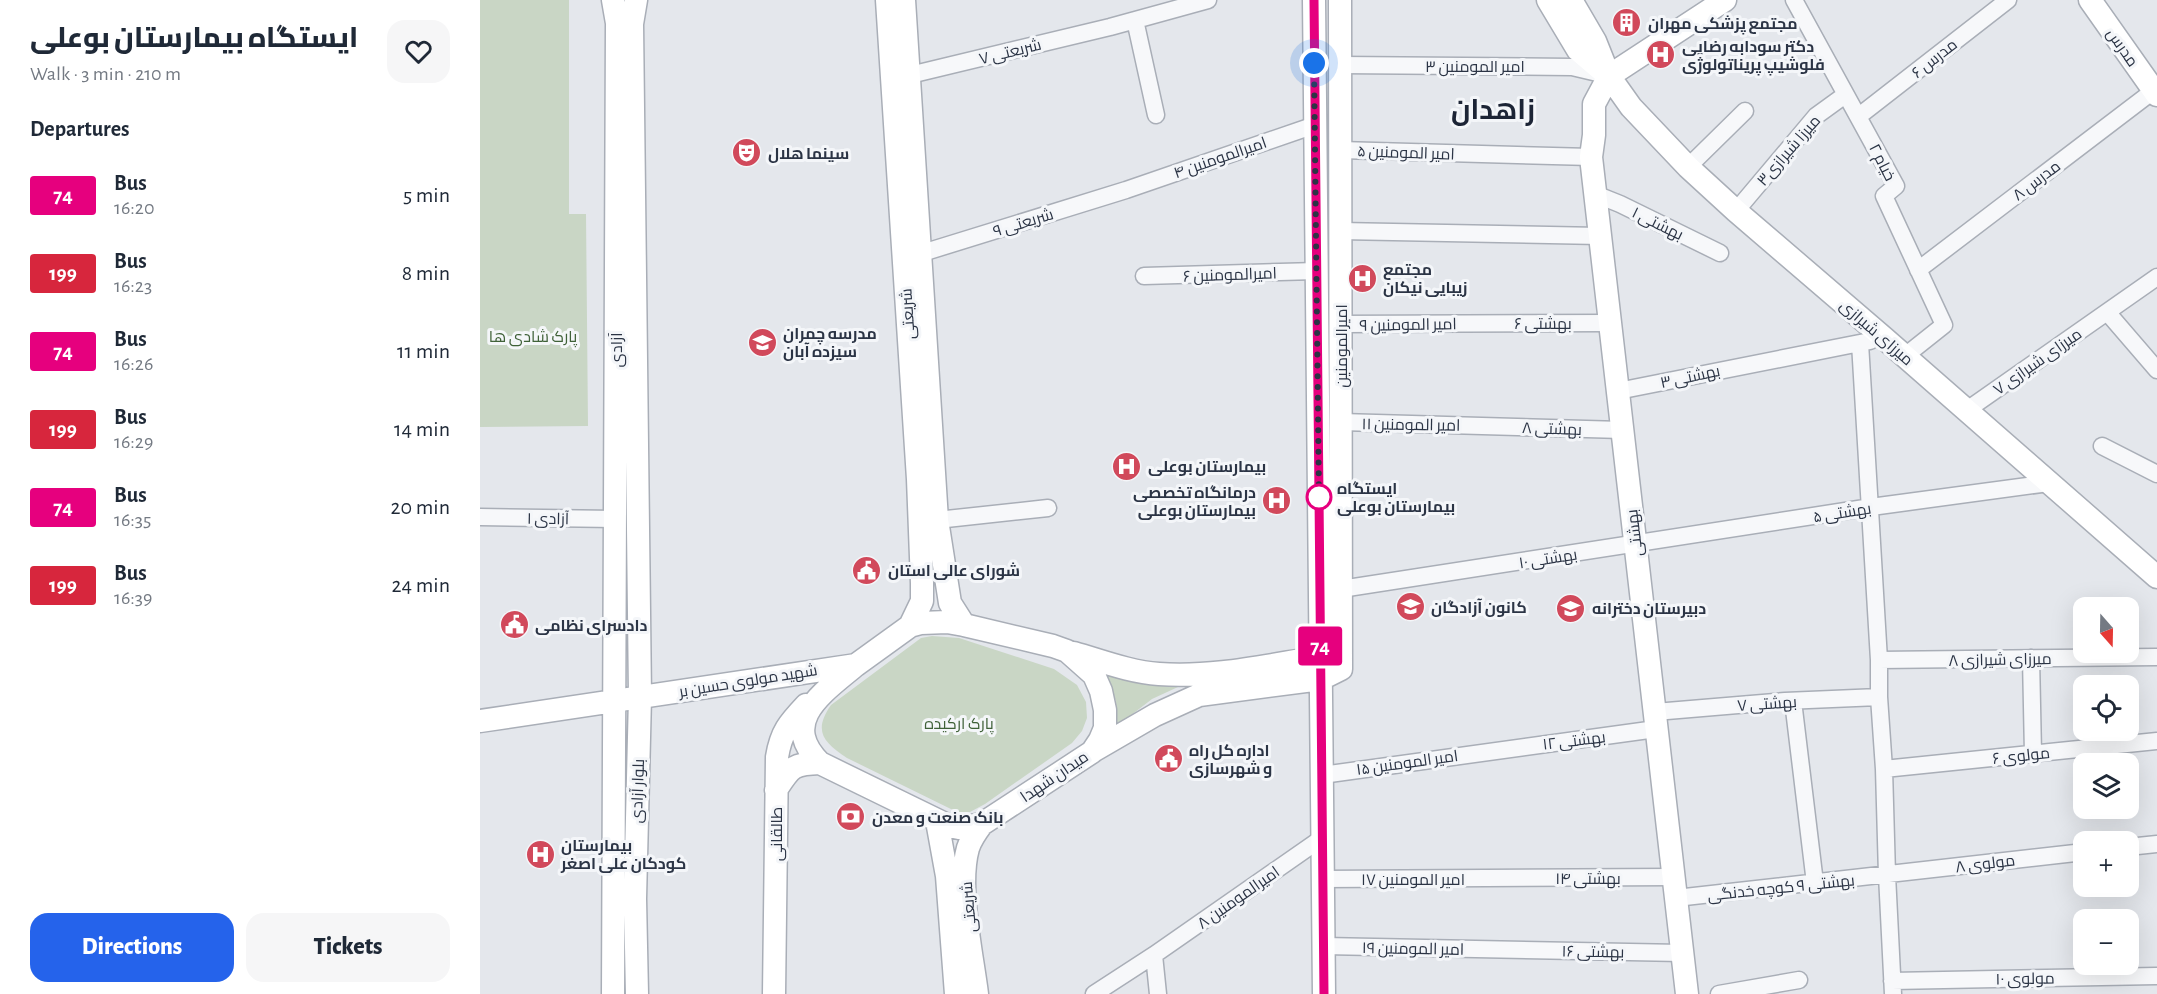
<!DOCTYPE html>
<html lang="en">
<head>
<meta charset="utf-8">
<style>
	:root { --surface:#fff; --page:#f6f6f7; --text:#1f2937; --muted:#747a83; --accent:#2563eb }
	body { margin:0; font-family:"Alegreya Sans",Cairo,sans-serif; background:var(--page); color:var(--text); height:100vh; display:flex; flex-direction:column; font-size:22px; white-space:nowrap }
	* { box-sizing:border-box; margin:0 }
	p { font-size:20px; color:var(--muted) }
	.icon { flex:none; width:33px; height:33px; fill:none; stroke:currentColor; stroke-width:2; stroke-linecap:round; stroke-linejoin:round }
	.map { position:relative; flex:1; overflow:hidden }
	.side { display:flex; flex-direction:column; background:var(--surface); width:480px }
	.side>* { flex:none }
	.badge { padding:0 12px; border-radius:4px; font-size:21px; line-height:39px }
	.needle { width:39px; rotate:160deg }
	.fabs { position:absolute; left:1593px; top:597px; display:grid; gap:12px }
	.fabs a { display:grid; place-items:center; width:66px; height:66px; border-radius:12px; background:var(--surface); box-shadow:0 6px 24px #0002; font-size:30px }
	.you { position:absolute; width:30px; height:30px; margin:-15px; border:4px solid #fff; border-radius:50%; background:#1a73e8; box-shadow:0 0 0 9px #1a73e833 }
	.map>.badge { position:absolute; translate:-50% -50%; box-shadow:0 0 0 3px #fff }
	h2 { padding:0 30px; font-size:22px; line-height:54px }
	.round { display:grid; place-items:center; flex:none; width:63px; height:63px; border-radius:18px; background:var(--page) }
	.headline { display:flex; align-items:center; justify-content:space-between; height:102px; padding:0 30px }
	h1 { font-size:28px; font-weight:800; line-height:45px }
	.cta { display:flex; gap:12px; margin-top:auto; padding:12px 30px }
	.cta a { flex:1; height:69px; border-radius:18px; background:var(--accent); color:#fff; font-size:24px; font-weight:800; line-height:69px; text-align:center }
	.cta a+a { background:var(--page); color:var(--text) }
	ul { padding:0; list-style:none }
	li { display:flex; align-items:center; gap:18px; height:78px; padding:0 30px }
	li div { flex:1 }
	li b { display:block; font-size:22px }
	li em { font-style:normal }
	li .badge { min-width:66px; font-weight:700; text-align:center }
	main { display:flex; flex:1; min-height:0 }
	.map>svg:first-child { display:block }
	.green { fill:#c9d6c5 }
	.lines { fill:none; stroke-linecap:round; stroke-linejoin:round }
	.street-casing { stroke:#a9aeb7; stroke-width:19 }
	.secondary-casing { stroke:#a9aeb7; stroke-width:25 }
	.street { stroke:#f7f8fa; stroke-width:16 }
	.secondary { stroke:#fff; stroke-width:22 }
	.line-casing { stroke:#fff; stroke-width:14 }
	.line { stroke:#e6007e; stroke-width:9 }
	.walk { stroke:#2b3445; stroke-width:6; stroke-dasharray:0 10.8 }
	.stop-dot { fill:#fff; stroke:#e6007e; stroke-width:3 }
	.labels { text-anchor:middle; stroke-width:6; stroke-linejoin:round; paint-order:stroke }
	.poi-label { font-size:16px; font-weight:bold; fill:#2b3445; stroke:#f4f6f9; text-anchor:start }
	.street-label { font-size:16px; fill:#2b3445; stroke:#f4f6f9 }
	.park-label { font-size:16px; fill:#3f6138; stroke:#f4f6f9 }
	.stop-label { font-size:16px; font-weight:bold; fill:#2b3445; stroke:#f4f6f9; text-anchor:start }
	.town-label { font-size:28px; font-weight:bold; fill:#1d2536; stroke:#f4f6f9 }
</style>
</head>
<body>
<main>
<section class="side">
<div class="headline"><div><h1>ایستگاه بیمارستان بوعلی</h1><p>Walk · 3 min · 210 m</p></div><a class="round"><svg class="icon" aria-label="heart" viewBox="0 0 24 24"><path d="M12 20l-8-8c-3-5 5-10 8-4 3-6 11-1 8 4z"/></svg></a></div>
<h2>Departures</h2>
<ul>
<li><span class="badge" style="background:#e6007e;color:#fff">74</span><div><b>Bus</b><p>16:20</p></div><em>5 min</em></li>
<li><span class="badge" style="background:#d7263d;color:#fff">199</span><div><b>Bus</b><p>16:23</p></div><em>8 min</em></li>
<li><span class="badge" style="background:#e6007e;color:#fff">74</span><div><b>Bus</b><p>16:26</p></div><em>11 min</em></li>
<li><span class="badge" style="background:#d7263d;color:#fff">199</span><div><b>Bus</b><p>16:29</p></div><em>14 min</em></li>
<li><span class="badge" style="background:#e6007e;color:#fff">74</span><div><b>Bus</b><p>16:35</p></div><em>20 min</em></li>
<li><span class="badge" style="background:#d7263d;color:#fff">199</span><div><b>Bus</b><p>16:39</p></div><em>24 min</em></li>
</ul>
<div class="cta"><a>Directions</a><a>Tickets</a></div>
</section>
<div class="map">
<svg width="1677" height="994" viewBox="0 0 1677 994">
	<rect width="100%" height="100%" fill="#e4e7ec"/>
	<!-- green -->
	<path class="green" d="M0 0H89V214H106L108 426 0 427Z
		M452 636 479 638 574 669 597 685 606 702 607 718 602 731 592 743 505 804 490 812H477L367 758C343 742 333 731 351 705L441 638Z
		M621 671 711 681 672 699 637 726 636 701Z"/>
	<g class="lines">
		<defs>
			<path id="street" d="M1314 0 1416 186 1404 196 1464 325 1425 356
				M655 20 676 115
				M860 65 1092 67 1126 75
				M430 75 630 27 728 0
				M1379 116 1528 0
				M860 150 1111 157
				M1208 167 1265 111
				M1115 194 1140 204 1240 253
				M1256 211 1336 116 1365 95
				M860 231 1120 236
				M439 254 646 190 835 125
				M1438 270 1677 88
				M664 276 837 271
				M1627 312 1677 370
				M860 324 1130 323
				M1380 343 1399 660V697L1404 769 1407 875 1413 994
				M1138 391 1390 341
				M1487 410 1677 277
				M861 422 1142 430
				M1622 446 1677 474
				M0 517 135 519
				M457 520 568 508
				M861 589 1391 507 1569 483
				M1551 658 1553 754
				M1399 660 1677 657
				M1313 701 1335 883
				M1175 712 1305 701 1399 697
				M1404 769 1677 741
				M842 775 1176 729
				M1648 847 1677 844
				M843 879 1194 877
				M1196 898 1604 852
				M844 946 1202 953
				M674 955 678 994
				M1412 981 1677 976
				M614 994 674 955 842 838
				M1239 994 1319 980"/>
			<path id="secondary" d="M133 0 137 23 133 994
				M156 0 152 24 160 697 155 899 157 994
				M407 0 438 479 442 583V601L430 626
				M424 0 457 520 470 603 484 625
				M834 0 844 994
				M1068 0 1098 50 1125 73
				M1091 0 1115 41 1129 76 1151 107 1208 167 1256 211 1404 338 1677 577
				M1610 0 1677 95
				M1129 76 1114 104V135L1111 157 1207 994
				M1129 76 1245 0
				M594 653C622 661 650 672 679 674 733 678 788 665 841 657
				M0 721 376 665 430 626 441 623 467 622 484 625 573 646 587 651 614 675 621 691 625 710V728L620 740 612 752 502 824 479 828 469 826 340 763C298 721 344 692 376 665
				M613 751 675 715 719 695 841 679 861 669 860 0
				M296 790C311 767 312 764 340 763
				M457 821 467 876 476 994
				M294 994 297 757C301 732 309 723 326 705
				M497 994C492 954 477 887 488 848 491 839 496 832 502 824"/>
		</defs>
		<!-- street casing -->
		<use href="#street" class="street-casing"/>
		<!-- secondary casing -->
		<use href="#secondary" class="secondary-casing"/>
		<!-- street -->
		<use href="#street" class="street"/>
		<!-- secondary -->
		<use href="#secondary" class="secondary"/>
	</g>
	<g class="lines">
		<defs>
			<path id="line" d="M834 0 844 994"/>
		</defs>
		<!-- line casing -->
		<use href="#line" class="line-casing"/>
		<!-- line -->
		<use href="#line" class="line"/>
		<!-- walk -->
		<path class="walk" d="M834 63 839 497"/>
	</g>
	<!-- icons -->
	<defs>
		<symbol id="building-disc" viewBox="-11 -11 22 22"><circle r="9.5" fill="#d1495b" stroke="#f4f6f9"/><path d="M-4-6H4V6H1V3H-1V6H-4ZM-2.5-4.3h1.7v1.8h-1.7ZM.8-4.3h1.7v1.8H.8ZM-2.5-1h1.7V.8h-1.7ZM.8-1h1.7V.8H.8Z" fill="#fff"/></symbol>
		<symbol id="hospital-disc" viewBox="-11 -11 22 22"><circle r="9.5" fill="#d1495b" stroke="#f4f6f9"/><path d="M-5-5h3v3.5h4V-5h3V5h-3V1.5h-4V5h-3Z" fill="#fff"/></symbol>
		<symbol id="theatre-disc" viewBox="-11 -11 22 22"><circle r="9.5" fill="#d1495b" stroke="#f4f6f9"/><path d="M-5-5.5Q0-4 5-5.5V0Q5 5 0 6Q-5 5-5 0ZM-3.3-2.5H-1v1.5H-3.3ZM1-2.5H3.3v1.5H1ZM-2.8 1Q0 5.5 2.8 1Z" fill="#fff"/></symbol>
		<symbol id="school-disc" viewBox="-11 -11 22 22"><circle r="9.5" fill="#d1495b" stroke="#f4f6f9"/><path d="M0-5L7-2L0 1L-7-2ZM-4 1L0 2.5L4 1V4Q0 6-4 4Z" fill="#fff"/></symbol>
		<symbol id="civic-disc" viewBox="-11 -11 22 22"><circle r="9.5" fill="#d1495b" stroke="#f4f6f9"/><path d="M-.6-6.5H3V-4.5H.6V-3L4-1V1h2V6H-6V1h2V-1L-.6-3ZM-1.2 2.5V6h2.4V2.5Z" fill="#fff"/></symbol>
		<symbol id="bank-disc" viewBox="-11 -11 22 22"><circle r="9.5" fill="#d1495b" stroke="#f4f6f9"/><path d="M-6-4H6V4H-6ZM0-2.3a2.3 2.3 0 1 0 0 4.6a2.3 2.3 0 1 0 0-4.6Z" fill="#fff"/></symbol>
	</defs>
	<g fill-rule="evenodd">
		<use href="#building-disc" x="1130" y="6" width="33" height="33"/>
		<use href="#hospital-disc" x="1164" y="38" width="33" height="33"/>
		<use href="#theatre-disc" x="250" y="136" width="33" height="33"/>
		<use href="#hospital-disc" x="866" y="262" width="33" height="33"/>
		<use href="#school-disc" x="266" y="326" width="33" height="33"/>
		<use href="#hospital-disc" x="630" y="450" width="33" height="33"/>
		<use href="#hospital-disc" x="780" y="484" width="33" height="33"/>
		<use href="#civic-disc" x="370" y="554" width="33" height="33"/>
		<use href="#school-disc" x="914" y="590" width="33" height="33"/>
		<use href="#school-disc" x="1074" y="592" width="33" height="33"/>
		<use href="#civic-disc" x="18" y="608" width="33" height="33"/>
		<use href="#civic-disc" x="672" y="742" width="33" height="33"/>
		<use href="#bank-disc" x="354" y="800" width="33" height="33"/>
		<use href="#hospital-disc" x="44" y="838" width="33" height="33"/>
	</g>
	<!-- markers -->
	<circle class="stop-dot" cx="839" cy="497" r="12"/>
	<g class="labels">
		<!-- poi labels -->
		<g class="poi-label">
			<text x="1168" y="29">مجتمع پزشکی مهران</text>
			<text x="1202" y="52">دکتر سودابه رضایی<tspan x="1202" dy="18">فلوشیپ پریناتولوژی</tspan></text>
			<text x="288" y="159">سینما هلال</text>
			<text x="903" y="275">مجتمع<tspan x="903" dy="18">زیبایی نیکان</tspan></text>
			<text x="303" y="339">مدرسه چمران<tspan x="303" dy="18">سیزده آبان</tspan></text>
			<text x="668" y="472">بیمارستان بوعلی</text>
			<text x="776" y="498" text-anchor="end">درمانگاه تخصصی<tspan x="776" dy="18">بیمارستان بوعلی</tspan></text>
			<text x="408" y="576">شورای عالی استان</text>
			<text x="951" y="613">کانون آزادگان</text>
			<text x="1112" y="614">دبیرستان دخترانه</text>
			<text x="55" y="631">دادسرای نظامی</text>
			<text x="709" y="756">اداره کل راه<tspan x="709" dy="18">و شهرسازی</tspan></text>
			<text x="392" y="823">بانک صنعت و معدن</text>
			<text x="81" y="851">بیمارستان<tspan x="81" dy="18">کودکان علی اصغر</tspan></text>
		</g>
		<!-- street labels -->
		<g class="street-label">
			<text transform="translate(1643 47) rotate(55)" y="6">مدرس</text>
			<text transform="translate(530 51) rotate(-14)" y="6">شریعتی ۷</text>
			<text transform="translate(1454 58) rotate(-38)" y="6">مدرس ۶</text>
			<text x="995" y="72">امیر المومنین ۳</text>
			<text transform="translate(1308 150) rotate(-49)" y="6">میرزا شیرازی۳</text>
			<text transform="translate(926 152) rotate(2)" y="6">امیر المومنین ۵</text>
			<text transform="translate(740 157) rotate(-19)" y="6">امیرالمومنین ۴</text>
			<text transform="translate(1403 162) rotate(63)" y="6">خیام ۲</text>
			<text transform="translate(1556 180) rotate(-37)" y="6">مدرس ۸</text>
			<text transform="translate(543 222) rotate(-17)" y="6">شریعتی ۹</text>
			<text transform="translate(1178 223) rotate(26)" y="6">بهشتی ۱</text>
			<text transform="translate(750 274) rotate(-2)" y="6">امیرالمومنین ۶</text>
			<text transform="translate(427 314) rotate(-94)" y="6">شریعتی</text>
			<text x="1063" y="329">بهشتی ۶</text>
			<text transform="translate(928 324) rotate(-1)" y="6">امیر المومنین ۹</text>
			<text transform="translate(1397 332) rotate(41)" y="6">میرزای شیرازی</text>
			<text transform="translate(861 346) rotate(-90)" y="6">امیرالمومنین</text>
			<text transform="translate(136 350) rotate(-90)" y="6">آزادی</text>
			<text transform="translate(1557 361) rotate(-35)" y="6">میرزای شیرازی ۷</text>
			<text transform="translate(1210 376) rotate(-12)" y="6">بهشتی ۳</text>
			<text transform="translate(931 424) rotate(1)" y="6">امیر المومنین ۱۱</text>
			<text transform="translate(1072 428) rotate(2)" y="6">بهشتی ۸</text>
			<text transform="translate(1362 512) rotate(-9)" y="6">بهشتی ۵</text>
			<text transform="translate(68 518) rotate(1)" y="6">آزادی ۱</text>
			<text transform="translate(1154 533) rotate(-97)" y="6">بهشتی</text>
			<text transform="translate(1068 558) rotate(-9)" y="6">بهشتی ۱۰</text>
			<text transform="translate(1520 659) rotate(-1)" y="6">میرزای شیرازی ۸</text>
			<text transform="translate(268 680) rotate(-9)" y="6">شهید مولوی حسین بر</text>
			<text transform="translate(1287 703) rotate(-4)" y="6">بهشتی ۷</text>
			<text transform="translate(1094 740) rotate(-7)" y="6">بهشتی ۱۲</text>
			<text transform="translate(1541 755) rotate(-6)" y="6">مولوی ۶</text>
			<text transform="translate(927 762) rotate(-8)" y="6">امیر المومنین ۱۵</text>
			<text transform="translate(574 776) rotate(-34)" y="6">میدان شهدا</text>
			<text transform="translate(157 791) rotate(-88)" y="6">بلوار آزادی</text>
			<text transform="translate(296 834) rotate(-90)" y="6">طالقانی</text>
			<text transform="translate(1505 863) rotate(-7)" y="6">مولوی ۸</text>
			<text x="1108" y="884">بهشتی ۱۴</text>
			<text x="933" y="885">امیر المومنین ۱۷</text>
			<text transform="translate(1301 887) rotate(-6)" y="6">بهشتی ۹ کوچه خدنگی</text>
			<text transform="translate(758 897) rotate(-35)" y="6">امیرالمومنین ۸</text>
			<text transform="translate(488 907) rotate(-95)" y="6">شریعتی</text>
			<text transform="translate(933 948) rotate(1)" y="6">امیر المومنین ۱۹</text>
			<text transform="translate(1113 951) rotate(1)" y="6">بهشتی ۱۶</text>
			<text transform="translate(1545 978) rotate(-1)" y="6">مولوی ۱۰</text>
		</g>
		<!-- park labels -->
		<g class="park-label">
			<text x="53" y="342">پارک شادی ها</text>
			<text x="479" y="729">پارک ارکیده</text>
		</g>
		<!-- stop labels -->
		<g class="stop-label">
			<text x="857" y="494">ایستگاه<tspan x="857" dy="18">بیمارستان بوعلی</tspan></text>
		</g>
		<!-- town labels -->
		<g class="town-label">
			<text x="1013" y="119">زاهدان</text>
		</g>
	</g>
</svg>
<div class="fabs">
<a><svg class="needle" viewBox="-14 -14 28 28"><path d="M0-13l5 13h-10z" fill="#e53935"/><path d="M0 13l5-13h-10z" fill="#747a83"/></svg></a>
<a><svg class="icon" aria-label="locate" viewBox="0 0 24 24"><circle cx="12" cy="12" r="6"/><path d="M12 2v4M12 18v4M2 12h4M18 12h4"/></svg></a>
<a><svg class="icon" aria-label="layers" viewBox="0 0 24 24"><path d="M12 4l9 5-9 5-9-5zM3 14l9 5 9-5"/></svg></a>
<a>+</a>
<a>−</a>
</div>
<div class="you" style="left:834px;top:63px"></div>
<b class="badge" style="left:840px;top:646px;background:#e6007e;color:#fff">74</b>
</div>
</main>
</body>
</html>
